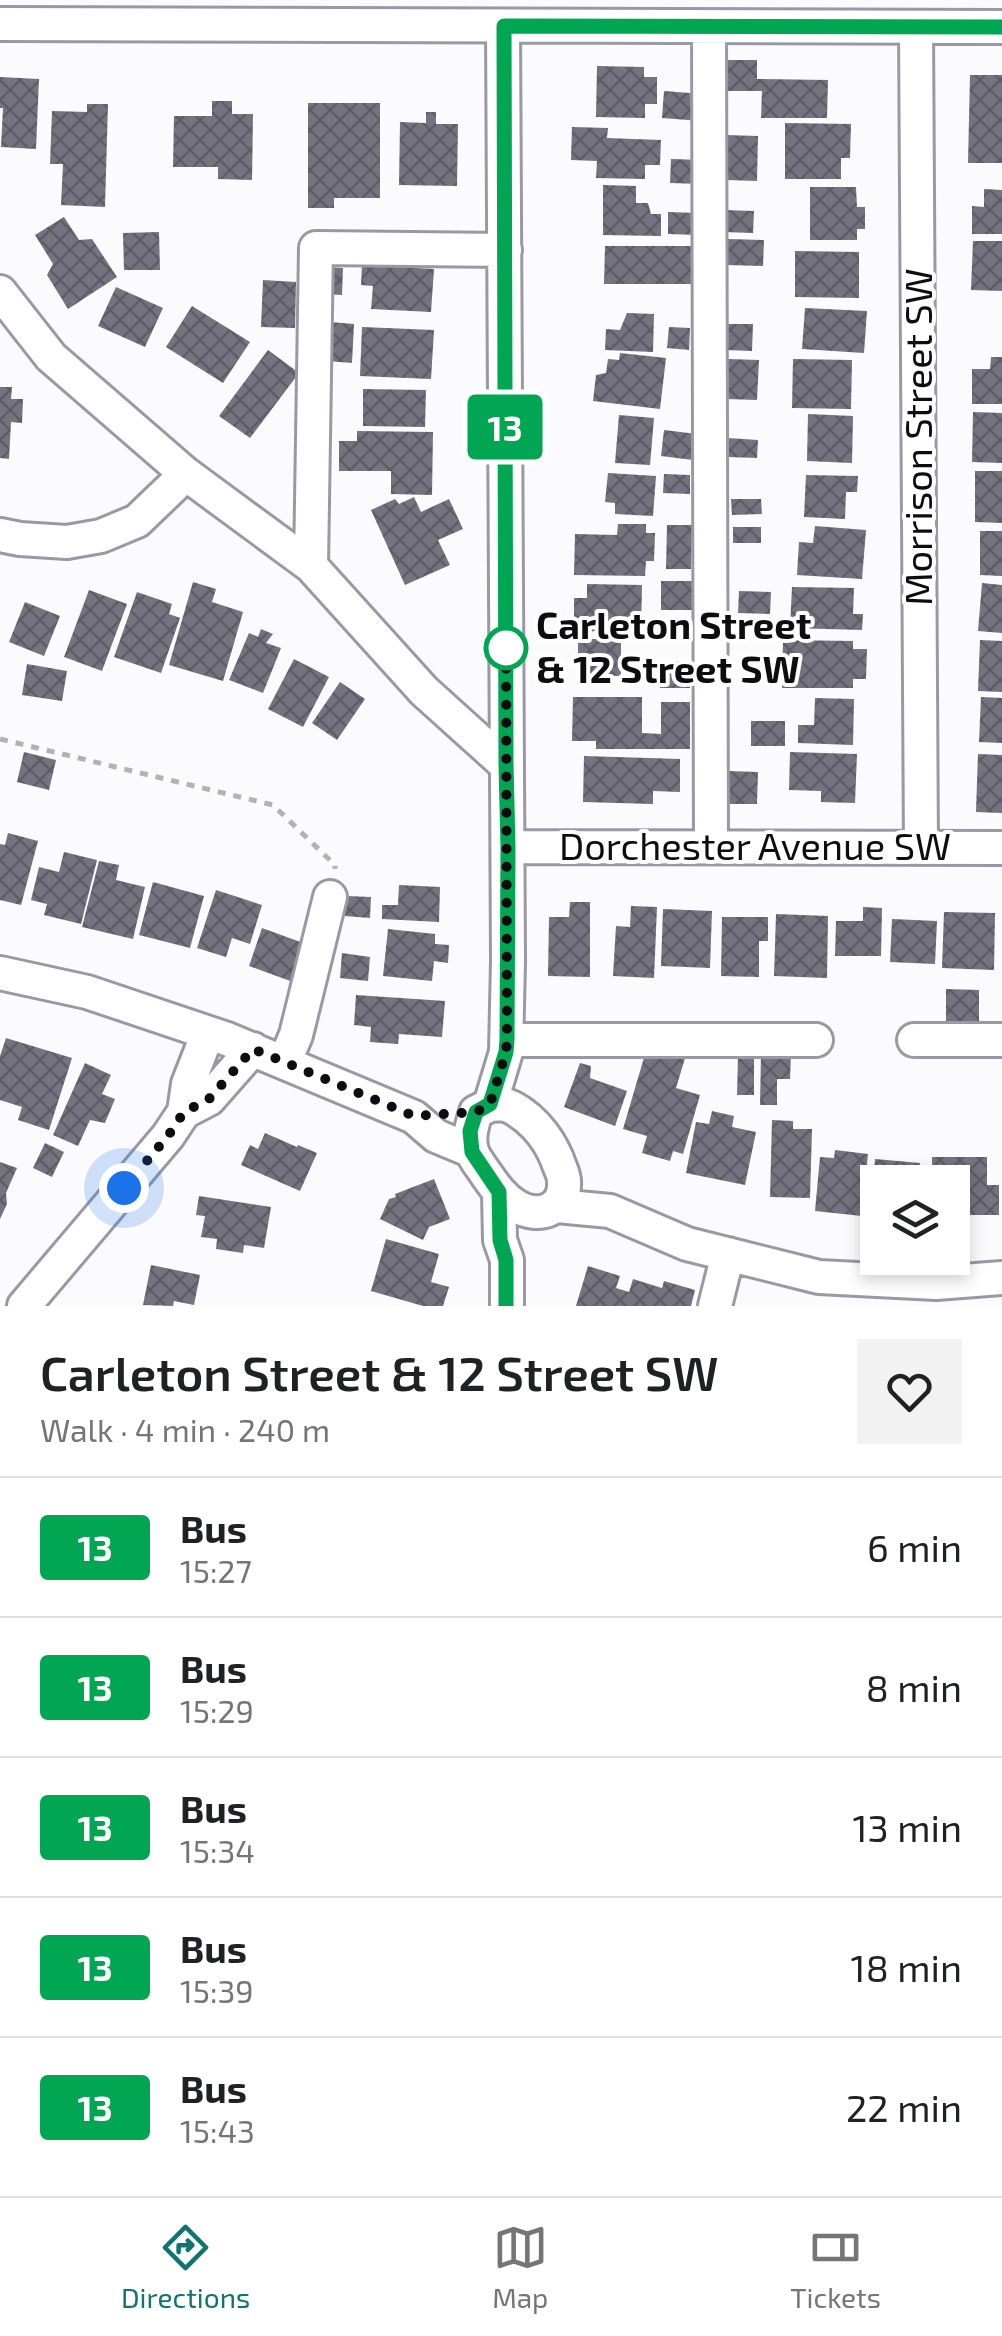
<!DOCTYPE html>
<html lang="en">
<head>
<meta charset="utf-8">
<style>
	:root { --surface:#fff; --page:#f2f2f2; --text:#202124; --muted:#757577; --line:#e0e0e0; --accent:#0f766e }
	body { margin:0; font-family:"Exo 2",sans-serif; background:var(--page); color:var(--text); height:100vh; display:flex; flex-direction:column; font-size:38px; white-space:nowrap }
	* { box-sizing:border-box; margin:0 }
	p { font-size:32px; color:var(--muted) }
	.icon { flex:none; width:55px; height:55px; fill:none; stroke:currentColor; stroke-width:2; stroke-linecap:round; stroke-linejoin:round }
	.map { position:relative; height:1306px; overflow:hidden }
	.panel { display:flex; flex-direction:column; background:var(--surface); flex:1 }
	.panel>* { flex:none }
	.badge { padding:0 20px; border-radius:8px; font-size:35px; line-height:65px }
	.controls { position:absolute; left:860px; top:1165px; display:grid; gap:20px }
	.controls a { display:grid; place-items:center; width:110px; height:110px; border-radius:0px; background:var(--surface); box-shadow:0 5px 15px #0003; font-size:50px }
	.you { position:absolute; width:50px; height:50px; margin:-25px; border:8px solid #fff; border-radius:50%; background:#1a73e8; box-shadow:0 0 0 15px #1a73e833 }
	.map>.badge { position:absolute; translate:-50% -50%; box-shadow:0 0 0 5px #fff }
	.round { display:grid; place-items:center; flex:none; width:105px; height:105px; border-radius:0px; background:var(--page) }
	.summary { display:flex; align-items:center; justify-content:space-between; height:170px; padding:0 40px }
	h1 { font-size:48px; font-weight:600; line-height:75px }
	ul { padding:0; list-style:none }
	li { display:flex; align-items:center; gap:30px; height:140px; padding:0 40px; border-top:2px solid var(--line) }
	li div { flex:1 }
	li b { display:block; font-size:38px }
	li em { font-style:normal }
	li .badge { min-width:110px; font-weight:700; text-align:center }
	.menu { display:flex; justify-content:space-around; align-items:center; height:140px; border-top:2px solid var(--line); background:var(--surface); font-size:28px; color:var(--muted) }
	.menu a { display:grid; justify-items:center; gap:5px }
	.menu .selected { color:var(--accent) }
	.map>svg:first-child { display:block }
	.building { fill:url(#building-cross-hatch) }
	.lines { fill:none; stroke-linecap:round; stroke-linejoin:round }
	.minor-casing { stroke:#9a98a6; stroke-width:38 }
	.path { stroke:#b2b2b5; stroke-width:5; stroke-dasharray:8 8; stroke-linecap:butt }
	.minor { stroke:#fff; stroke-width:32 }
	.line-casing { stroke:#fff; stroke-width:22 }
	.line { stroke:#00a651; stroke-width:15 }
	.walk { stroke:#0d0d11; stroke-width:10; stroke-dasharray:0 18 }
	.stop-dot { fill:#fff; stroke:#00a651; stroke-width:5 }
	.labels { text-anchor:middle; stroke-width:8; stroke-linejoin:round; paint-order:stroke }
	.street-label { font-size:38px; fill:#0d0d11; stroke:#fff }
	.stop-label { font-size:38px; font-weight:bold; fill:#0d0d11; stroke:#fff; text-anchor:start }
</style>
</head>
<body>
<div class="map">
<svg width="1002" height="1306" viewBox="0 0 1002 1306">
	<defs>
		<pattern id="building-cross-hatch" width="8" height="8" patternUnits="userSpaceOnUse" patternTransform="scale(2.5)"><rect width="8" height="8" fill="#757380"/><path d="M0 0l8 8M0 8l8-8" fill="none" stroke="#5e5d67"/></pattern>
	</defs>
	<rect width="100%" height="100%" fill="#fbfafd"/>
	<!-- building -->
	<path class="building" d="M728 60H757V79L828 80 827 118H761L762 91H728Z
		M597 66 644 67V77H657V104H645V118L596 117Z
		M970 75H1002V163H968Z
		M0 77 39 79 36 149 1 147 3 108H0Z
		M664 91 703 94 701 121 662 118Z
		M212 101H232V114H253L252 180 218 179V167H173L174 116H212Z
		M308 103H380V198H334V208H308Z
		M87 104H108L105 207 61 205 63 164H50L52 111 87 112Z
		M426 112H436V124H458L457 186 399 185 400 122 426 123Z
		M785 123 851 124 850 158H841V179H785Z
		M572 127 608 128 607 138 661 140 660 165H645V179L596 178 597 161 571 160Z
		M726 135 758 136 757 181 725 180Z
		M671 159 702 160 701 184 670 183Z
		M603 185 636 186V203H648L651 214H661V236L603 235Z
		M810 187H856L857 207H865V229H857V240H810Z
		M984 189 1002 190V234H972V206L984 207Z
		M724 210 754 211 753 233 723 232Z
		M668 212 698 213V235L668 234Z
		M64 217 79 240 92 239 117 277 68 309 47 275 53 264 35 235Z
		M159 232 160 270H124L123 233Z
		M728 239 764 240 763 266 727 265Z
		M973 241H1002V291L971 290Z
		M605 246H691V284H604Z
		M795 251 859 252V298L795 297Z
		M362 265 434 269 431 312 371 309 373 286 361 285Z
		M326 267 343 268 342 295 325 294Z
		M263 280 296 282 295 328 261 327Z
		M116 287 163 308 145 347 98 326Z
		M192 306 250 342 223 383 166 347Z
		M805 308 867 311 864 353 802 349Z
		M627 313 654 314 653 352 605 350 606 329 620 330Z
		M330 322 354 324 352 363 327 361Z
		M727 324H753L752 351 726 350Z
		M362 327 434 330 431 379 360 376Z
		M669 327 690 328 689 350 667 348Z
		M268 350 299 373 250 438 219 416Z
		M620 353 666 358 660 409 593 401 596 375 606 373 608 359 619 360Z
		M991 357H1002V404H972V369H990Z
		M728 359 759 360 757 400 726 399Z
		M793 359 852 360 851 409 792 408Z
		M0 387H12L11 399H23L22 423 11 422 9 459 0 458Z
		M363 389 426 390 425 427 363 426Z
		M973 412 1002 413V463L972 462Z
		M808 414 853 416 852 463 807 461Z
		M619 415 654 418 650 465 615 463Z
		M664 430 697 434 693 460 661 456Z
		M357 431 433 432 432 495 391 494V471H339V441H357Z
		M728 438 758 440 757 458 728 457Z
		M975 471H1002V523L975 522Z
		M608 473 656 476 653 516 615 514V503L605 502Z
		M664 474 690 475V494L663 493Z
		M806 475 858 476 857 492H846L845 519 804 517Z
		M414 497 421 512 449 499 463 529 438 540 450 565 405 585 371 510 395 499 399 504Z
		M731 499H761L762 514 732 515Z
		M618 524H646V533H655L654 561H646L645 576 574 575 575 534 617 535Z
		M667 525H692L691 569H666Z
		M815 526 866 530 862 579 797 575 799 542 813 543Z
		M733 527H761V543H733Z
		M980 531H1002V576L980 575Z
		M661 581H694V610H661Z
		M193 582 216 589 212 602 243 612 223 681 169 665Z
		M982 583 1002 585V633L978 631Z
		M587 584 642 585 641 632 574 631V598H587Z
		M792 587 854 588 853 614H863L862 630 790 628Z
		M89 590 127 604 102 671 64 657Z
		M739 591 771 592 770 614 738 613Z
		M137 592 172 604 169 614 180 618 161 673 114 657Z
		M25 602 60 616 44 656 9 642Z
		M261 629 273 634 266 643 281 648 263 693 229 680 249 633 258 637Z
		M578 639H621V676L578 675Z
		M783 640 853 641V649H867L866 679H853V688H782Z
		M980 640 1002 641V692L978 691Z
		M294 659 329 677 303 727 268 709Z
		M660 661H690V688H660Z
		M27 664 67 671 62 701 22 695Z
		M340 682 365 699 337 740 312 723Z
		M573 697H642V733L661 734V702H690V749H596V741H572Z
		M981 697 1002 698V743L979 742Z
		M815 698 854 699 853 745 798 743V725H814Z
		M751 721H785V746H751Z
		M24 752 56 760 49 790 17 782Z
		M790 752 857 754 855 803 821 802V791L789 790Z
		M978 754 1002 755V813L976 812Z
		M584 756 680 759V792L653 791V804L583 802Z
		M728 771 758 772 757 804H727Z
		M8 833 38 841 21 905 0 900V844L5 845Z
		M64 852 97 860 81 924 44 915 47 904 31 900 39 867 59 872Z
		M99 861 119 865 116 880 145 887 133 939 82 927Z
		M153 882 204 896 190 948 139 935Z
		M399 885 440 887 439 922 382 919V905H398Z
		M216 890 262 905 250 944 232 938 226 957 197 948Z
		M346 896 371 897 370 918 345 916Z
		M570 902H590V977L548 976 549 917H569Z
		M631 906 657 907 654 978 613 976 616 926 630 927Z
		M863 907 882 908 881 956H835L836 921H863Z
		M663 909 712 911 710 968 661 966Z
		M944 912 995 913 994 970 942 968Z
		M776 914 828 916 827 978 774 976Z
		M722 917H768V941H759V977L721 976Z
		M892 919 937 921 935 964 890 962Z
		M262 928 306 944 293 982 249 966Z
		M388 929 435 934V944L449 945 448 963 434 961 432 981 383 976Z
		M342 953 370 957 368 981 340 978Z
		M946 989 979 990V1022H946Z
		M356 995 445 1001 442 1037 399 1034 398 1044 370 1042 371 1027 354 1025Z
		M6 1038 72 1058 49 1130 18 1120 22 1107 0 1100V1056Z
		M648 1044 686 1055 676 1088 700 1095 683 1154 673 1151 670 1161 642 1153 647 1136 623 1129Z
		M761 1054H791L790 1079H777V1105H760Z
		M738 1057H754V1095H737Z
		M85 1063 111 1075 102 1094 115 1099 105 1123 90 1120 78 1146 53 1135Z
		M580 1063 591 1066 590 1078 627 1091 615 1126 564 1107Z
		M712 1111 734 1116 732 1127 756 1132 745 1185 686 1173 696 1122 709 1124Z
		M772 1120 793 1121V1129H812L810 1198 770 1197Z
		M265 1133 297 1147 298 1145 317 1153 300 1191 241 1165 250 1145 258 1149Z
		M45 1143 64 1152 52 1177 33 1168Z
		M835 1150 868 1154 862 1216 815 1211 820 1157 834 1158Z
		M932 1157H987V1185H999V1215H952V1182H932Z
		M875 1159 920 1163 919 1182H878V1215L870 1214Z
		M0 1162 17 1168 6 1193 7 1204 0 1219Z
		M434 1179 450 1219 429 1227 423 1240 380 1219 389 1199 396 1197 395 1194Z
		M199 1196 271 1207 264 1248 244 1245 243 1253 216 1249 217 1239 201 1237 205 1216 196 1215Z
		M386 1239 439 1254 431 1282 449 1287 443 1306H423L371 1291Z
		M151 1265 200 1275 194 1305 174 1301 173 1306 143 1305Z
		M588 1266 620 1276 616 1288 629 1292 633 1279 662 1288 664 1281 695 1290 691 1306H576Z"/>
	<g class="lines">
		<defs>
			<path id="minor" d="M0 24 1002 27
				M709 27 711 847
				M916 27 921 848
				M0 292 51 357 186 474
				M0 535 20 539 67 542 101 536 137 521 186 474 311 566 424 691 505 764
				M311 566 316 248 505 250
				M508 847 1002 848
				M0 973 87 992 227 1039 414 1117 436 1136 472 1151
				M507 1040H816
				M914 1040H1002
				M285 1061 296 1035 330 897
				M504 1104C528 1113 547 1135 557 1159 559 1166 564 1174 564 1181 566 1211 538 1219 516 1206 502 1198 493 1184 484 1171 480 1165 474 1158 472 1151 468 1138 472 1125 476 1112L490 1105Z
				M490 1105 506 1052 508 961 503 26
				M184 1112 209 1099 253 1049
				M499 1193 500 1240 507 1260V1306
				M557 1206 610 1211 687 1244 819 1277 936 1283 1002 1278
				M24 1306 168 1136 184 1112 188 1084 208 1033
				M715 1306 728 1254"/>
		</defs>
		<!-- minor casing -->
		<use href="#minor" class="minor-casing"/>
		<!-- path -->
		<path class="path" d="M0 739 273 805 335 865V869"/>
		<!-- minor -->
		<use href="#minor" class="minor"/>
	</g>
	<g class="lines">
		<defs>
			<path id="line" d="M506 1306V1260L500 1240 499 1192 472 1152 470 1131 476 1112 490 1104 506 1052 507 1040 508 847 506 764 504 26 1002 27"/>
		</defs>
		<!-- line casing -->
		<use href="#line" class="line-casing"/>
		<!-- line -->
		<use href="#line" class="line"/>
		<!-- walk -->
		<path class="walk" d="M124 1188 168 1136 184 1112 209 1099 253 1049 414 1116 476 1112 490 1104 506 1052 507 1040 506 648"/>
	</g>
	<!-- markers -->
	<circle class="stop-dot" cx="506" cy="648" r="20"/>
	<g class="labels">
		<!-- street labels -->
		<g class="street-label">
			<text transform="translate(919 437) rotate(-90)" y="13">Morrison Street SW</text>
			<text x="755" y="860">Dorchester Avenue SW</text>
		</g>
		<!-- stop labels -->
		<g class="stop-label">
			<text x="536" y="639">Carleton Street<tspan x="536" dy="44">&amp; 12 Street SW</tspan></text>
		</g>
	</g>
</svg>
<div class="controls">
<a><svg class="icon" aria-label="layers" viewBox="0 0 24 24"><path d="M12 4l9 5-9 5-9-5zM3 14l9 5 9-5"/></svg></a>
</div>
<div class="you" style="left:124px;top:1188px"></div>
<b class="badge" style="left:505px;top:427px;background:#00a651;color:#fff">13</b>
</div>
<section class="panel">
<div class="summary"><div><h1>Carleton Street &amp; 12 Street SW</h1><p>Walk · 4 min · 240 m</p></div><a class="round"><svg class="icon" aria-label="heart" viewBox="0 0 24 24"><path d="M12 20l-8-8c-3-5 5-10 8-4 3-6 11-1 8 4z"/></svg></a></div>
<ul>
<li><span class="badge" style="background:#00a651;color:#fff">13</span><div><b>Bus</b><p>15:27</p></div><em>6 min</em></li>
<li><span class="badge" style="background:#00a651;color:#fff">13</span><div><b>Bus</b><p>15:29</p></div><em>8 min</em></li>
<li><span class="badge" style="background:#00a651;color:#fff">13</span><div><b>Bus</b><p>15:34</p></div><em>13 min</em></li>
<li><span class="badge" style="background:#00a651;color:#fff">13</span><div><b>Bus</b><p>15:39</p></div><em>18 min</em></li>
<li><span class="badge" style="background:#00a651;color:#fff">13</span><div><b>Bus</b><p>15:43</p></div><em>22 min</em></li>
</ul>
</section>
<nav class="menu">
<a class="selected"><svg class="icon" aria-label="directions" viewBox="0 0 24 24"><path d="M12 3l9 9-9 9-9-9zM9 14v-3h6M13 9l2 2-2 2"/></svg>Directions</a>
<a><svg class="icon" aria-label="map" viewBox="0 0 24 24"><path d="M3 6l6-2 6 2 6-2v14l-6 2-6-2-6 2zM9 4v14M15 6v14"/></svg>Map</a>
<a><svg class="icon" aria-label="tickets" viewBox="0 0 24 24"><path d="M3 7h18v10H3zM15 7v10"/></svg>Tickets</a>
</nav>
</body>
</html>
